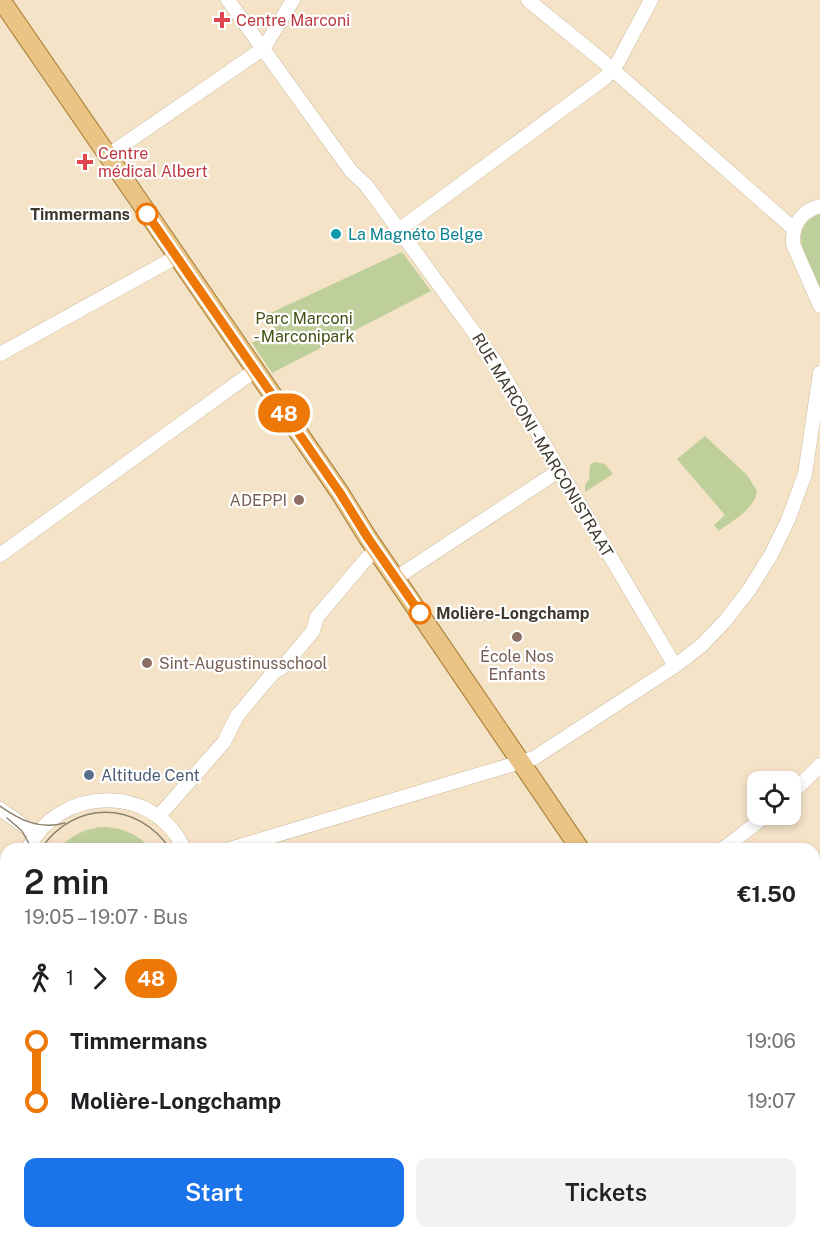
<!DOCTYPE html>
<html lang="en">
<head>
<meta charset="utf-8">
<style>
	:root { --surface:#fff; --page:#f2f2f2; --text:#202124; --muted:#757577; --accent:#1a73e8 }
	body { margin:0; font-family:"Public Sans",sans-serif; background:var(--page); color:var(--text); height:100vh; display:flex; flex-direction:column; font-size:22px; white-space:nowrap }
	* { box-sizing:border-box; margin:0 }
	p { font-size:20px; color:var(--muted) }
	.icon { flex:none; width:33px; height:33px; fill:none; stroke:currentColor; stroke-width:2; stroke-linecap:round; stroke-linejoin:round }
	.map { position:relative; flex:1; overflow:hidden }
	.sheet { position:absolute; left:0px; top:843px; width:820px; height:396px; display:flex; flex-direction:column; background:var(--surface); border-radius:18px 18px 0 0; box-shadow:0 3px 9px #0003 }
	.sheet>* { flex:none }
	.badge { padding:0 12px; border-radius:20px; font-size:21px; line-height:39px }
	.tools { position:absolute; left:747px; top:771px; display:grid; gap:12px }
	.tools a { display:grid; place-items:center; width:54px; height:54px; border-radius:12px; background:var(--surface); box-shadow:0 3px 9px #0003; font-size:30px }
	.map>.badge { position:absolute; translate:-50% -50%; box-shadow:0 0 0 3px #fff }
	.legs { display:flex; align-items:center; gap:9px; height:66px; padding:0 24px; font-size:20px }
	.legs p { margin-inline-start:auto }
	.head { display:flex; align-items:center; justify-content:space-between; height:102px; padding:0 24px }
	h1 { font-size:33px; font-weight:600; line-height:45px }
	.primary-button { display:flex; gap:12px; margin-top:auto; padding:12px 24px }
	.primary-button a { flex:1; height:69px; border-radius:12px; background:var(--accent); color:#fff; font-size:24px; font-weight:600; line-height:69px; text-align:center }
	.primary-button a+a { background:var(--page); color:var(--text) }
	ul { padding:0 24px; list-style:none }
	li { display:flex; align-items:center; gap:21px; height:60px; font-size:22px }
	li i { display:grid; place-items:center; width:9px; height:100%; margin:0 8px; background:currentColor }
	li i::after { content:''; width:15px; height:15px; margin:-8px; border:4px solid; border-radius:50%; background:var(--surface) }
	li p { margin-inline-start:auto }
	li:first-child i { background:linear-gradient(#0000 50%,currentColor 0) }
	li:last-child i { background:linear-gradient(currentColor 50%,#0000 0) }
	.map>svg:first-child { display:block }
	.green { fill:#bfcf9b }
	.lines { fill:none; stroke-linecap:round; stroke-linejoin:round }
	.minor-casing { stroke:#cdbca1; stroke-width:15 }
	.major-casing { stroke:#a57a31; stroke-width:20 }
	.minor { stroke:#fff; stroke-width:14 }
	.major { stroke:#e9c484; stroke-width:18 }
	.tram { stroke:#8d826f; stroke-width:1.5 }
	.line-1-casing { stroke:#fff; stroke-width:14 }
	.line-1 { stroke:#ed7807; stroke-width:9 }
	.health-dot { fill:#e0444e; stroke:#fff; stroke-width:2 }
	.stop-1-dot { fill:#fff; stroke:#ed7807; stroke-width:3 }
	.culture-dot { fill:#0f9aa8; stroke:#fff; stroke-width:2 }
	.education-dot { fill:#8d6e63; stroke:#fff; stroke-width:2 }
	.service-dot { fill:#5c6f8a; stroke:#fff; stroke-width:2 }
	.labels { text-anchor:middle; stroke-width:4.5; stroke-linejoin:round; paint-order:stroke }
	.health-label { font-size:16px; fill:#be3a42; stroke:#fff; text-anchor:start }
	.stop-label { font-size:16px; font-weight:bold; fill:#403a2e; stroke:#fff; text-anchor:end }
	.culture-label { font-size:16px; fill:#0d838f; stroke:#fff; text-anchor:start }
	.park-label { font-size:16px; fill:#435113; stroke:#fff }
	.street-label { font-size:16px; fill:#403a2e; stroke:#fff }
	.education-label { font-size:16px; fill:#785e54; stroke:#fff; text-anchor:end }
	.service-label { font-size:16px; fill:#4e5e75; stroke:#fff; text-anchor:start }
</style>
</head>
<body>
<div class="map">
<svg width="820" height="1239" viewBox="0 0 820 1239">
	<rect width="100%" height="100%" fill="#f4e3c7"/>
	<!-- green -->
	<path class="green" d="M820 214V290C810 266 783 227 820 214Z
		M402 252 431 291 272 373 252 343 274 328 266 315Z
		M705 436 747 475 757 491C754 510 733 520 719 531L714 525 725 515 677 459Z
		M594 462 605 464 613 474 585 492V485L589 479 590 465Z
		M106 827C124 828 139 835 151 849H58C71 835 87 827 106 827Z"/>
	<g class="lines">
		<defs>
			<path id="minor" d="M228 0 351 171 366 185 495 361 675 666
				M528 0 604 62 794 229
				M107 156 264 48 293 0
				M820 206C801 211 792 225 793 244L820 306
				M399 230 606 77 618 62 651 0
				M0 354 176 257
				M0 555 254 371
				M396 578 560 470
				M790 795 820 765
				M0 809 37 835
				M158 817 224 742 237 716 273 673 283 667 313 631 317 617 367 558 377 551
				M28 849C59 785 155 783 184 849
				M230 849 534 758 675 666 702 645 725 621 749 590 771 555 788 520 805 474 820 373
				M723 849 768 814
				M0 889H6
				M0 964 6 959
				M814 994 820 987
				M814 1075 820 1073
				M353 1233 357 1239
				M81 1239 82 1233
				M377 1239 380 1233
				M626 1239 631 1233"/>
			<path id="major" d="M1 0 340 493 368 538 580 849
				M814 1190 820 1198"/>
		</defs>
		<!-- minor casing -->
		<use href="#minor" class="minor-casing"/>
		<!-- major casing -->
		<use href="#major" class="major-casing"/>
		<!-- minor -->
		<use href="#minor" class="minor"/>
		<!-- major -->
		<use href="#major" class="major"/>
		<!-- tram -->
		<path class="tram" d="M0 806C20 820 39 830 65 823
			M7 818 22 831 32 849
			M41 849C74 800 137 800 170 849
			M814 1195 820 1203"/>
	</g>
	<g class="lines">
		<defs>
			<path id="line-1" d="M147 214 340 493 368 538 420 613"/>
		</defs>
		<!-- line-1 casing -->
		<use href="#line-1" class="line-1-casing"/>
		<!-- line-1 -->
		<use href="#line-1" class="line-1"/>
	</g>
	<!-- markers -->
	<g class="health-dot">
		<path d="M219 11h6v6h6v6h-6v6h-6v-6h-6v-6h6z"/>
		<path d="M82 153h6v6h6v6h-6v6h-6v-6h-6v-6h6z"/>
	</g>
	<g class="stop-1-dot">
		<circle cx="147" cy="214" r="10"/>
		<circle cx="420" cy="613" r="10"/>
	</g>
	<circle class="culture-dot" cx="336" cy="234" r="6"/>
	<g class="education-dot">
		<circle cx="299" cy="500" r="6"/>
		<circle cx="517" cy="637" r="6"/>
		<circle cx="147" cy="663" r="6"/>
	</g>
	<circle class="service-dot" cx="89" cy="775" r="6"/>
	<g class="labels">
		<!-- health labels -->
		<g class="health-label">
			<text x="236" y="26">Centre Marconi</text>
			<text x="98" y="159">Centre<tspan x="98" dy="18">médical Albert</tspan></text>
		</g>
		<!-- stop labels -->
		<g class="stop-label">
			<text x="130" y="220">Timmermans</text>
			<text x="436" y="619" text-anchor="start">Molière-Longchamp</text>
		</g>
		<!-- culture labels -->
		<g class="culture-label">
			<text x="348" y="240">La Magnéto Belge</text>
		</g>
		<!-- park labels -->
		<g class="park-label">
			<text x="304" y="324">Parc Marconi<tspan x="304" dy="18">- Marconipark</tspan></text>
		</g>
		<!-- street labels -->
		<g class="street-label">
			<text transform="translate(543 445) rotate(59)" y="6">RUE MARCONI - MARCONISTRAAT</text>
		</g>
		<!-- education labels -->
		<g class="education-label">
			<text x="287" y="506">ADEPPI</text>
			<text x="517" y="662" text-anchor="middle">École Nos<tspan x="517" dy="18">Enfants</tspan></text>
			<text x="159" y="669" text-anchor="start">Sint-Augustinusschool</text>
		</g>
		<!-- service labels -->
		<g class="service-label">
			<text x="101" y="781">Altitude Cent</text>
		</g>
	</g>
</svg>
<div class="tools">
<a><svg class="icon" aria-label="locate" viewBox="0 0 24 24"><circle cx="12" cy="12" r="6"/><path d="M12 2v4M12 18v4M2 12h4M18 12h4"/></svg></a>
</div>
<b class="badge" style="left:284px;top:413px;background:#ed7807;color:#fff">48</b>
<section class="sheet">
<div class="head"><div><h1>2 min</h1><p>19:05 – 19:07 · Bus</p></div><b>€1.50</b></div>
<div class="legs"><svg class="icon" aria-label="walk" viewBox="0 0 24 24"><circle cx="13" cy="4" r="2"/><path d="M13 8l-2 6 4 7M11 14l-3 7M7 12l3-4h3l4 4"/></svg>1<svg class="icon" aria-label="forward" viewBox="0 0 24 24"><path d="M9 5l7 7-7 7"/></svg><b class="badge" style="background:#ed7807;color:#fff">48</b></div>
<ul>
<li><i style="color:#ed7807"></i><b>Timmermans</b><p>19:06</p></li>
<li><i style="color:#ed7807"></i><b>Molière-Longchamp</b><p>19:07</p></li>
</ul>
<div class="primary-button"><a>Start</a><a>Tickets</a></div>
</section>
</div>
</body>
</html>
